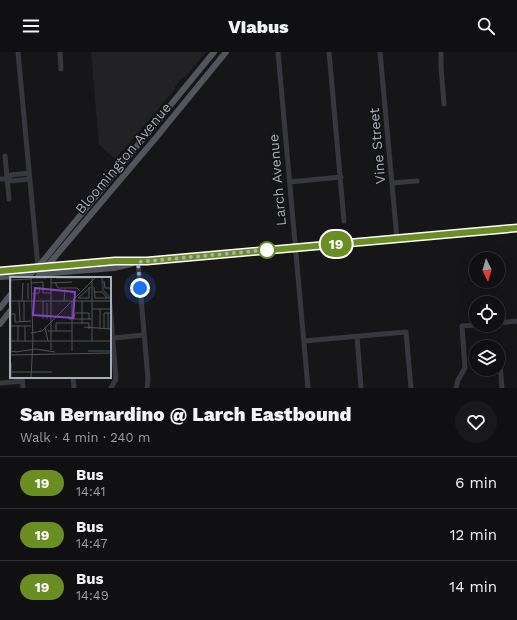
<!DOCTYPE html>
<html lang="en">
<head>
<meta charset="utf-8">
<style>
	:root { --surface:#101012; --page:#19191b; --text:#f1f3f6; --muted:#9c9d9f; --line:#303032 }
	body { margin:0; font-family:"Work Sans",sans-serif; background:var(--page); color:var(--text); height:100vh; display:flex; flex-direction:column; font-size:15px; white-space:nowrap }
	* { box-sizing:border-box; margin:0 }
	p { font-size:13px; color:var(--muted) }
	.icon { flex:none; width:22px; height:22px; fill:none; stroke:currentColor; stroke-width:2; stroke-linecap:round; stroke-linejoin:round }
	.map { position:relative; height:336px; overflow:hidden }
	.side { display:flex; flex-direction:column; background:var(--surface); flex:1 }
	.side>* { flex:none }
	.badge { padding:0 8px; border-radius:13px; font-size:14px; line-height:26px }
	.needle { width:26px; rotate:175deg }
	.controls { position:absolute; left:469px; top:200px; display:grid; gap:8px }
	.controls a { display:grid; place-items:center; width:36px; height:36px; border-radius:50%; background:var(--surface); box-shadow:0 4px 16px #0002,0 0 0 1px var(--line); font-size:20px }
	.you { position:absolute; width:20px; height:20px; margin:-10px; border:3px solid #fff; border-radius:50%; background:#1a73e8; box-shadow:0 0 0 6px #1a73e833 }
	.map>.badge { position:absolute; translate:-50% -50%; box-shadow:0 0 0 2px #fff }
	.round { display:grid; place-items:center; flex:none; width:42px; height:42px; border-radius:21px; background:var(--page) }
	.head { display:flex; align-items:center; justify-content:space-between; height:68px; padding:0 20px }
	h1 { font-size:19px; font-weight:800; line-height:30px }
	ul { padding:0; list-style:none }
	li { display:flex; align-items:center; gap:12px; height:52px; padding:0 20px; border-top:1px solid var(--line) }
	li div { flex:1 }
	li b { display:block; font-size:15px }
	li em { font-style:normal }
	li .badge { min-width:44px; font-weight:700; text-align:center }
	header { display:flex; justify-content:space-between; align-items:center; height:52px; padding:0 20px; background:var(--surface); font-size:18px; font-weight:800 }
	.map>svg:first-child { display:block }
	.built { fill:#222225 }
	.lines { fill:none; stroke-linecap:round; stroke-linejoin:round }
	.minor { stroke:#37383d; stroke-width:5 }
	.major { stroke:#53555c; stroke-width:6 }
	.line-casing { stroke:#fff; stroke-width:9 }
	.line { stroke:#6b8e23; stroke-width:6 }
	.walk { stroke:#a8adb8; stroke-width:4; stroke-dasharray:0 7.2 }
	.stop-dot { fill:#fff; stroke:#6b8e23; stroke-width:2 }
	.labels { text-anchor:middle; stroke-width:3; stroke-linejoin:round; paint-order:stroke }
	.street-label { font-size:14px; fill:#a8adb8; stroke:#111113 }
	.inset-river { fill:none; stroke:#2c353c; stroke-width:2 }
	.inset-road { fill:none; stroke:#505258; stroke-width:1 }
	.view { fill:#8446be; fill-opacity:0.15; stroke:#8446be; stroke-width:2 }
	.inset-edge { fill:none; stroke:#a8adb8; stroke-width:2 }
</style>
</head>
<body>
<header><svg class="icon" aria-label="menu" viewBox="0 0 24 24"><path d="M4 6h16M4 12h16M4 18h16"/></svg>Viabus<svg class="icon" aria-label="search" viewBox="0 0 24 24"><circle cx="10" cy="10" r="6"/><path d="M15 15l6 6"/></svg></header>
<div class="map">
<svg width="517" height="336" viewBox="0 0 517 336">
	<rect width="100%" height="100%" fill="#161618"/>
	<!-- built -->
	<path class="built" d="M91 0H206L185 25 182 26 175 35V37L143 75 115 107 99 93Z"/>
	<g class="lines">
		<!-- minor -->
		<path class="minor" d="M18 0 38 215 41 222
			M60 0 61 17
			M278 0 308 336
			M329 0 344 169
			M380 0 397 187
			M441 0V15L444 52
			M5 104 9 147
			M0 127H7L12 129 29 127
			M7 127 11 123 29 121
			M290 130 341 125
			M392 131 417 129
			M138 210 148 327 147 336
			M110 252 116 327 111 336
			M498 271 517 269
			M357 284 361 336
			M113 286 144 283
			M304 289 406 280 411 336
			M500 312 502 336
			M22 325 23 336
			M73 325 74 336
			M0 331 22 329
			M456 336 458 328 465 316 462 274 476 273"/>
		<!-- major -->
		<path class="major" d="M0 218 115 209 138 210 517 176
			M39 222 114 216 131 212
			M0 225 30 223
			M26 226 38 215 214 0
			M37 226 154 88 226 0
			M0 256 11 242
			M0 272 11 258"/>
	</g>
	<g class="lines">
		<defs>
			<path id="line" d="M0 219 115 209H147L517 176"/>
		</defs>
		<!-- line casing -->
		<use href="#line" class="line-casing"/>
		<!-- line -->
		<use href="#line" class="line"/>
		<!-- walk -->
		<path class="walk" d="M140 236 138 210 267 198"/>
	</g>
	<!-- markers -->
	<circle class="stop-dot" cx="267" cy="198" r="8"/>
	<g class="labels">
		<!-- street labels -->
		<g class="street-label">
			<text transform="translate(377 94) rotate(-95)" y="5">Vine Street</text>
			<text transform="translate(123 106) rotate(-50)" y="5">Bloomington Avenue</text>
			<text transform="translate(277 128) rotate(-95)" y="5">Larch Avenue</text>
		</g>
	</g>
	<!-- overview -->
	<g transform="translate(10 225)">
		<rect width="101" height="101" fill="#161618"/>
		<path class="inset-river" d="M92 0 93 13 101 22M78 74H101"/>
		<path class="inset-road" d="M1 0V75L6 74M21 0 23 64M41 0V73M82 0V64M21 1H37M46 1H80M1 3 21 2M94 4 95 11H101M45 5 48 11H67L70 14M21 6 33 5V16H41M41 6 62 5M84 10 85 21H99M85 15H92L97 21M21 17 29 16 30 10M68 21H79V10M68 21 81 10M18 22V6M0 24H66M9 24 10 44M12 24 13 6M14 24V44M33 24V42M54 24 55 12M65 24H101M62 25V74M37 26V42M82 32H101M90 32V52M98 36V52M1 37H5V45L21 44M58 39 59 42H81M64 42 65 36H79V42M72 47V24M1 49H21M8 49V64M15 49V64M35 50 38 64M74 50 101 52M94 52V36H101M38 54H62M46 54V46H79V52M21 56 32 54 86 0M0 64H101M5 75 26 72 45 75M0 78 101 76M1 86V101M1 95H42M21 101 23 63"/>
		<path class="view" d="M25 11 65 15 63 41 23 38Z"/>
		<rect width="101" height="101" class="inset-edge"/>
	</g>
</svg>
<div class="controls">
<a><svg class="needle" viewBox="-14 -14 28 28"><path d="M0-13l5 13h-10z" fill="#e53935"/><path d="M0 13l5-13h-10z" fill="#9c9d9f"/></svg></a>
<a><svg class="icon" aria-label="locate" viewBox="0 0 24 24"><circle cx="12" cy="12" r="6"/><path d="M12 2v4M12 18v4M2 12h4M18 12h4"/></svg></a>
<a><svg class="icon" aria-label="layers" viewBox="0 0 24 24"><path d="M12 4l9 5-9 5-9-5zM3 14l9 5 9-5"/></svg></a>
</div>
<div class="you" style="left:140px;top:236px"></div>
<b class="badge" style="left:336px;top:192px;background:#6b8e23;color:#fff">19</b>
</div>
<section class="side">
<div class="head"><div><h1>San Bernardino @ Larch Eastbound</h1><p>Walk · 4 min · 240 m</p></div><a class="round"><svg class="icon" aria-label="heart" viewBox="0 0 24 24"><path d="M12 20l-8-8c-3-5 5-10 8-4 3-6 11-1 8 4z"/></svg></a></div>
<ul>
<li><span class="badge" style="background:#6b8e23;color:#fff">19</span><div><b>Bus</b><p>14:41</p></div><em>6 min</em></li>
<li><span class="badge" style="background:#6b8e23;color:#fff">19</span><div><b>Bus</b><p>14:47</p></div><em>12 min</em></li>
<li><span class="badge" style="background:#6b8e23;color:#fff">19</span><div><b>Bus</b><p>14:49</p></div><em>14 min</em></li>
</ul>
</section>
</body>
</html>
